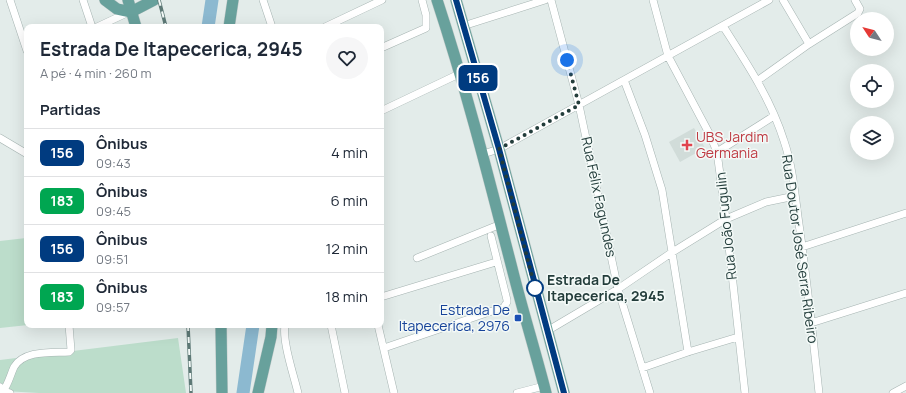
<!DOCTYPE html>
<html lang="pt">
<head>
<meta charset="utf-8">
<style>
	:root { --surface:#fff; --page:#f6f6f7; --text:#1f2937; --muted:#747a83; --line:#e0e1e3 }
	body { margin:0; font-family:Manrope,sans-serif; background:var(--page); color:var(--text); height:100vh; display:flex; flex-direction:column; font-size:15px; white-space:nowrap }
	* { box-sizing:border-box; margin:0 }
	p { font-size:13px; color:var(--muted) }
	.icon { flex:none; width:22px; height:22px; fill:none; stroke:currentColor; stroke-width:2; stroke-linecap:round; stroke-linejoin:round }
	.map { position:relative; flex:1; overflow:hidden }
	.details { position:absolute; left:24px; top:24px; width:360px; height:304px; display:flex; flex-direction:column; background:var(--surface); border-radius:8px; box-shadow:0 4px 16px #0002 }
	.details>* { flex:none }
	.badge { padding:0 8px; border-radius:6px; font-size:14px; line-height:26px }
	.needle { width:26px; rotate:306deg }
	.tools { position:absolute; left:850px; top:12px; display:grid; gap:8px }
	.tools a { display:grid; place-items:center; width:44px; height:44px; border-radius:50%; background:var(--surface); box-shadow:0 4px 16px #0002; font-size:20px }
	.you { position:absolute; width:20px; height:20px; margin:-10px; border:3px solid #fff; border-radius:50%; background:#1a73e8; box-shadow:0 0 0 6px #1a73e833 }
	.map>.badge { position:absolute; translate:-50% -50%; box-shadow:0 0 0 2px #fff }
	h2 { padding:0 16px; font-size:15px; line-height:36px }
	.round { display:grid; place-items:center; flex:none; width:42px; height:42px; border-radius:21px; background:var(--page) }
	.overview { display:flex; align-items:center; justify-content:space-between; height:68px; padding:0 16px }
	h1 { font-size:19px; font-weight:700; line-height:30px }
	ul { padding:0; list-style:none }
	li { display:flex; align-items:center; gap:12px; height:48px; padding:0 16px; border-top:1px solid var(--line) }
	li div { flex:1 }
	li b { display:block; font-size:15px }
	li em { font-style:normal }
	li .badge { min-width:44px; font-weight:700; text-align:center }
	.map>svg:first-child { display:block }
	.built { fill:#d1dcd9 }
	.green { fill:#bcddcb }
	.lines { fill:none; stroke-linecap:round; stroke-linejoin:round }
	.river { stroke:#8cb9d0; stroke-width:13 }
	.street-casing { stroke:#a6b4b2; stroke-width:8 }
	.primary-casing { stroke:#c1c9c8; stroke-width:12 }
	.street { stroke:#fff; stroke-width:7 }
	.primary { stroke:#68a19c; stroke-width:11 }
	.rail-casing { stroke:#5d7976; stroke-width:3.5 }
	.rail { stroke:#f3f9f7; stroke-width:2; stroke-dasharray:6; stroke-linecap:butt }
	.line-casing { stroke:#fff; stroke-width:9 }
	.line { stroke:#003b80; stroke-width:6 }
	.walk { stroke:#233d3b; stroke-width:4; stroke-dasharray:0 7.2 }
	.health-dot { fill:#e0444e; stroke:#f3f9f7; stroke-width:1.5 }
	.stop-dot { fill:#fff; stroke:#003b80; stroke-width:2 }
	.transit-dot { fill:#1a4fb4; stroke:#f3f9f7; stroke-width:1.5 }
	.labels { text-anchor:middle; stroke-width:3; stroke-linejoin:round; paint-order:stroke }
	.health-label { font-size:14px; fill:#be3a42; stroke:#f3f9f7; text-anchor:start }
	.street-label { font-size:14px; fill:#233d3b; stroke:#f3f9f7 }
	.stop-label { font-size:14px; font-weight:bold; fill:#233d3b; stroke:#f3f9f7; text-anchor:start }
	.transit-label { font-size:14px; fill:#164399; stroke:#f3f9f7; text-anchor:end }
</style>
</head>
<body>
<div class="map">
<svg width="906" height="393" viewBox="0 0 906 393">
	<rect width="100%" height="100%" fill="#e3ecea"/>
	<!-- built -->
	<path class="built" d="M694 128 705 148 680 162 669 142Z"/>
	<!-- green -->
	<path class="green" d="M26 238 27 325H28L0 328V241Z
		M178 338 186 393H39L4 391 0 383V360Z"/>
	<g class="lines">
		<!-- river -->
		<path class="river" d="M208 27 212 0
			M243 393 253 325"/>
		<defs>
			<path id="street" d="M10 0 27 51
				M83 0 92 27
				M263 0 272 27
				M551 0 579 105 618 289 650 393
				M653 0 668 56 710 135 717 152 726 219 745 393
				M783 0 809 44
				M463 26 545 0
				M723 26C746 62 771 99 784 141 793 167 795 196 799 224 807 280 813 337 819 393
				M97 27 129 12
				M325 27 382 0
				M381 48 426 28V15L422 0
				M624 80 645 135 662 190 688 352
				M757 81 809 44 858 13 860 9 855 0
				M381 111 461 73
				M0 138 27 154
				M717 152 774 116
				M483 154 499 149 769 0
				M802 247 906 213
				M417 258 501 224
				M381 297 496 262
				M811 323 906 293
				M285 325C282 341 294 376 298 393
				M331 325 345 393
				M378 325 394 393
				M547 331 618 289 671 253 726 219 766 202 795 196
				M384 348 504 307 507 302V300L491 236
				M642 368 688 352 738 337
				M0 387 4 391 10 393
				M2 393C8 385 10 376 14 367 24 350 51 353 69 352L71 350 69 325
				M517 393 544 386
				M893 393 906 386"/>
			<path id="primary" d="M105 0 117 9 131 12
				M128 0 136 27
				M437 0C467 91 490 183 514 276 524 315 536 354 546 393
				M456 0 499 149 564 393
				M131 12 154 0
				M229 27 233 0
				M221 325 222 393
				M258 393 271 337 272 325"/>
		</defs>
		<!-- street casing -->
		<use href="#street" class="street-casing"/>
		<!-- primary casing -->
		<use href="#primary" class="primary-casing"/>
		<!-- street -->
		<use href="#street" class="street"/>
		<!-- primary -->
		<use href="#primary" class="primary"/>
		<defs>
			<path id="rail" d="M159 0 166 27
				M188 325 191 393"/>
		</defs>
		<!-- rail casing -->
		<use href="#rail" class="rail-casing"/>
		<!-- rail -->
		<use href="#rail" class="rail"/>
	</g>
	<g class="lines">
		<defs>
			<path id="line" d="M456 0 499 149 564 393"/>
		</defs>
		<!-- line casing -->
		<use href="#line" class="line-casing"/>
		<!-- line -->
		<use href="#line" class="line"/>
		<!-- walk -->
		<path class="walk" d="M535 288 499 149 579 105 567 60"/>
	</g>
	<!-- markers -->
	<path class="health-dot" d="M685 139h4v4h4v4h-4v4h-4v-4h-4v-4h4z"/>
	<circle class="stop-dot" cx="535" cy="288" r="8"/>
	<rect class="transit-dot" x="514" y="314" width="8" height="8" rx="2"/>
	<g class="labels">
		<!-- health labels -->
		<g class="health-label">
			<text x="696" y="142">UBS Jardim<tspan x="696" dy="16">Germania</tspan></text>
		</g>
		<!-- street labels -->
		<g class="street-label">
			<text transform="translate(599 197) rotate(78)" y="5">Rua Félix Fagundes</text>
			<text transform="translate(726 226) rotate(-96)" y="5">Rua João Fugulin</text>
			<text transform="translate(800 249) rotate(82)" y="5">Rua Doutor José Serra Ribeiro</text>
		</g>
		<!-- stop labels -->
		<g class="stop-label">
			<text x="547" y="285">Estrada De<tspan x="547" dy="16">Itapecerica, 2945</tspan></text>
		</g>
		<!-- transit labels -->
		<g class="transit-label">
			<text x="510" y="315">Estrada De<tspan x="510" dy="16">Itapecerica, 2976</tspan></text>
		</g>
	</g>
</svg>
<div class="tools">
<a><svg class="needle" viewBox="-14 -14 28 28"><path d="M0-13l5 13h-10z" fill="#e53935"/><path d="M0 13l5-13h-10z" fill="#747a83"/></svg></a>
<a><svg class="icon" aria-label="locate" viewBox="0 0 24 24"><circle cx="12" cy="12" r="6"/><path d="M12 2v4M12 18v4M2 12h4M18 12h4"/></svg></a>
<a><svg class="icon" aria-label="layers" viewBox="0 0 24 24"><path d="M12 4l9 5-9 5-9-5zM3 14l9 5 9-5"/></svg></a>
</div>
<div class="you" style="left:567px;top:60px"></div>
<b class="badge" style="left:478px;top:78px;background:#003b80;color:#fff">156</b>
<section class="details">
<div class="overview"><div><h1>Estrada De Itapecerica, 2945</h1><p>A pé · 4 min · 260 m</p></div><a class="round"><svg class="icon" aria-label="heart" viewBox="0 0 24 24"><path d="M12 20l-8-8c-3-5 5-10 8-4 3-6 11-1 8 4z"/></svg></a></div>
<h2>Partidas</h2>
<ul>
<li><span class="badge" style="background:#003b80;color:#fff">156</span><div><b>Ônibus</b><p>09:43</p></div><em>4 min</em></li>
<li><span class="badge" style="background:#00a651;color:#fff">183</span><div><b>Ônibus</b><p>09:45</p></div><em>6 min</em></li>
<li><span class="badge" style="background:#003b80;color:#fff">156</span><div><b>Ônibus</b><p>09:51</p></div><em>12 min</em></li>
<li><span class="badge" style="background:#00a651;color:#fff">183</span><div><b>Ônibus</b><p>09:57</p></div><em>18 min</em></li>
</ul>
</section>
</div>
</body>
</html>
